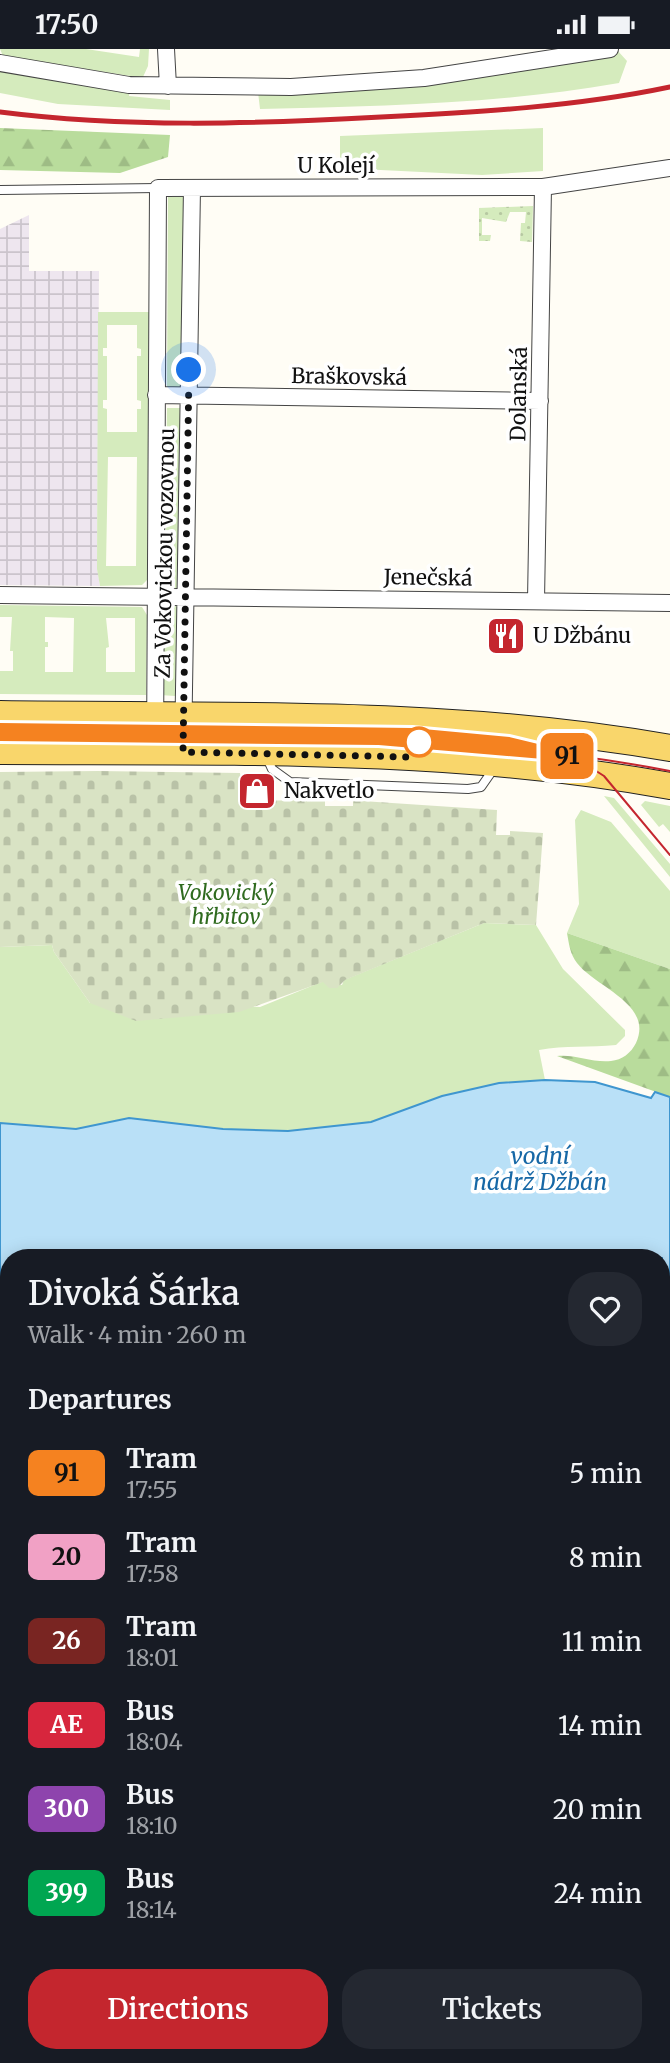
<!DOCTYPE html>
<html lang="en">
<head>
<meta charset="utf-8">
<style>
	:root { --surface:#171b24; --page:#242831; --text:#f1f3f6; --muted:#9ea1a6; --accent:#c4262e }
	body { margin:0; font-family:Merriweather,serif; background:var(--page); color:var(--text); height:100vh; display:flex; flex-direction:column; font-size:26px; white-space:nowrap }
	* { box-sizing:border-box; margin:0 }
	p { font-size:23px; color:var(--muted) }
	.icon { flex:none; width:38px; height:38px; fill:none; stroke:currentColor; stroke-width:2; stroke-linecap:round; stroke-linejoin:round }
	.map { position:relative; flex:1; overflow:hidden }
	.details { position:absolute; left:0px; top:1200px; width:670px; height:814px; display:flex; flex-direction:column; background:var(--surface); border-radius:28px 28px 0 0; box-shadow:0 4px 18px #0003 }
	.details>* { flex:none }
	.badge { padding:0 14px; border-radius:10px; font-size:24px; line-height:46px }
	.you { position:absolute; width:35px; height:35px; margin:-18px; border:5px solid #fff; border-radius:50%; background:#1a73e8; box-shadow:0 0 0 10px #1a73e833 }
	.map>.badge { position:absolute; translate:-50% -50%; box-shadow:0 0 0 4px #fff }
	h2 { padding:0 28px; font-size:26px; line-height:63px }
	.round { display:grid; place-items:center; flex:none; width:74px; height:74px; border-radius:28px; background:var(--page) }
	.headline { display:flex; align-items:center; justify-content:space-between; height:119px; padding:0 28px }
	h1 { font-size:33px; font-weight:600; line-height:52px }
	.primary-button { display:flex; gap:14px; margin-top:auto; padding:14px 28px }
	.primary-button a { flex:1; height:80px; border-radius:28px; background:var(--accent); color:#fff; font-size:28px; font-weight:600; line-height:80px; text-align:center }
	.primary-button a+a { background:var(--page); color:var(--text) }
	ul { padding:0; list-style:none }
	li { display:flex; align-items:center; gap:21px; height:84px; padding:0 28px }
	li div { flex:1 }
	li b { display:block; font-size:26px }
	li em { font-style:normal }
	li .badge { min-width:77px; font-weight:700; text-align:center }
	.status { display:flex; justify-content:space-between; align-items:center; height:49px; padding:0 35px; background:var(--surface); direction:ltr }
	.status svg { height:19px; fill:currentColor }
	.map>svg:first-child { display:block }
	.industrial { fill:url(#industrial-grid) }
	.farmland { fill:url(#farmland-furrows) }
	.grass { fill:#d5ebbd; fill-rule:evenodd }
	.forest { fill:url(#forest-firs) }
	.cemetery { fill:url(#cemetery-stones) }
	.garden { fill:url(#garden-dots) }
	.water { fill:#b9e0f7; stroke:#3f96cf; stroke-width:2 }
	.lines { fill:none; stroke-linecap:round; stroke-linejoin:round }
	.lane-casing { stroke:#444; stroke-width:10 }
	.street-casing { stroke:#444; stroke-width:18 }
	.primary-casing { stroke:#222; stroke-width:28 }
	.lane { stroke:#fff; stroke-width:8 }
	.street { stroke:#fff; stroke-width:16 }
	.primary { stroke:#f9d66b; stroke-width:26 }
	.tram { stroke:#c4262e; stroke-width:2 }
	.rail { stroke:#c4262e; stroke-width:5 }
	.line-casing { stroke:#fff; stroke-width:16 }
	.line { stroke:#f58220; stroke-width:10 }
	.walk { stroke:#111; stroke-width:7; stroke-dasharray:0 12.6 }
	.stop-dot { fill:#fff; stroke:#f58220; stroke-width:3.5 }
	.labels { text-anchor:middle; stroke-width:7; stroke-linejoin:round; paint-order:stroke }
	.street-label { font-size:21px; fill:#111; stroke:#fff }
	.poi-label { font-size:21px; fill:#111; stroke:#fff; text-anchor:start }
	.park-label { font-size:21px; font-style:italic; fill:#2f6b1f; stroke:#fff }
	.water-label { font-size:23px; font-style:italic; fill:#1768a6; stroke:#fff }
</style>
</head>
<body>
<div class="status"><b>17:50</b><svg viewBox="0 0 49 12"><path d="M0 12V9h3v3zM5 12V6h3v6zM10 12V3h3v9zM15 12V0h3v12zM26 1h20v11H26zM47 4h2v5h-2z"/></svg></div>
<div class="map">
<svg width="670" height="2014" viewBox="0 0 670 2014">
	<defs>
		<pattern id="industrial-grid" width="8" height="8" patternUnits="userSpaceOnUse" patternTransform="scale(1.75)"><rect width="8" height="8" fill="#eee6ef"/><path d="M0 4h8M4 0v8" fill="none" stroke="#cbc4cc"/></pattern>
		<pattern id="farmland-furrows" width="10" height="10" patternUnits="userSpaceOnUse" patternTransform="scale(1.75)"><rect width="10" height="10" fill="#f6f3d4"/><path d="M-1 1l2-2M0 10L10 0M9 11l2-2" fill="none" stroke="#d2cfb5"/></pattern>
		<pattern id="forest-firs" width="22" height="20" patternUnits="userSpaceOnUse" patternTransform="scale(1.75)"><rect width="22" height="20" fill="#b9dc9c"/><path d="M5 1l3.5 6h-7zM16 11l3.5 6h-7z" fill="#9ebc85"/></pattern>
		<pattern id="cemetery-stones" width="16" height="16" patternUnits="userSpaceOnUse" patternTransform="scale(1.75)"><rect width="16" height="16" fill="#d9e3c4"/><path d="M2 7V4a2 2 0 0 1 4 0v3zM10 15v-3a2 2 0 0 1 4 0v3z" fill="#b9c2a7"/></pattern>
		<pattern id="garden-dots" width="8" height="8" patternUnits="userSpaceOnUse" patternTransform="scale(1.75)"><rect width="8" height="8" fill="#d5ebbd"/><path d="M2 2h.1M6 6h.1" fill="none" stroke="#b6c8a1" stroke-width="1.8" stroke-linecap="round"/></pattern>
	</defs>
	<rect width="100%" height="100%" fill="#fffdf5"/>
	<!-- industrial -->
	<path class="industrial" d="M29 166V222H99L97 518 100 537 0 536V180Z"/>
	<!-- farmland -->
	<path class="farmland" d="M662 1731 670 1734V1822L662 1821Z
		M9 1844V1924H0V1850Z
		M662 1854 670 1856V2014H385V2006H662Z"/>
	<!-- grass -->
	<path class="grass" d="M0 0H86L139 8 140 0H149L148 17 143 28 130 27 3 7Z
		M617 1 627 12 619 34C501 55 380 57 260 60L258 43Z
		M0 21 130 41 129 47 170 51V61L58 55 0 44Z
		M543 79V122L482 126 340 119V87Z
		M168 147H185L181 339 167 338Z
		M98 263H149L147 531 142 536 100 537 97 520ZM107 276H137V299L141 300V307H137V351L141 352V360H137V383H107V360L103 359V351H107V307H103V299H107ZM108 408H137L136 517H106Z
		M167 359H181L179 539 165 540Z
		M0 556 142 558 147 566 146 646 0 645V622H13V602H10L12 568H0ZM45 568 74 569 73 623H45V598H48V593H45ZM106 569H135V623H106V599L109 598Z
		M163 556 179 557 175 647 160 646Z
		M604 747 614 749 670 815V828Z
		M645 752 670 757V783L663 775 659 778 641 756Z
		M581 761 611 773 670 842V920L567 884 579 855 575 771Z
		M484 874 536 876 563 920 625 981V987L616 996C590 999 565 996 539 1001L545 1031 499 1034 442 1047 371 1073 288 1082 223 1080 129 1069 77 1080 0 1074V898L52 896 54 903 90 954 260 958 324 932 342 936 344 931Z
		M670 1319V1734L662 1731V1324Z
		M0 1354 9 1358V1844L0 1850Z
		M0 1924H9V2006H385V2014H0Z"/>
	<!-- forest -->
	<path class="forest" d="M0 79 170 86 168 108 120 124 0 121Z
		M567 884 670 920V1048L557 1007C575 1005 592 1014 611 1012 622 1011 631 1004 636 994 654 955 595 938 577 914 570 905 569 895 567 884Z"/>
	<!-- cemetery -->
	<path class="cemetery" d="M98 722 240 724 243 752 325 751V757H353V752H362L497 761 496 786H510V782L543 784 536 876 484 874 345 931 337 939H329L323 933 239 963 136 972 90 954 54 903 52 896 0 898V723Z"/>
	<!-- garden -->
	<path class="garden" d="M533 157 532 193 520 192 521 174H525L526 163H510L506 173 482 169V186H491L490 192H479V159Z"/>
	<!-- water -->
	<path class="water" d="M545 1031 595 1033 651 1049 655 1043 670 1048V1244L666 1236 662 1235V1209H9V1358L0 1354V1074L76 1080 129 1069 223 1080 288 1082 371 1073 442 1047 499 1034Z"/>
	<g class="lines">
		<defs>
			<path id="lane" d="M0 141 158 139
				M267 709 272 720 290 733 468 740 481 738 495 718
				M0 1538 9 1536"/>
			<path id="street" d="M166 0 168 37
				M0 14 129 36 291 38 424 29 610 0
				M156 346 540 352
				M0 546 670 554
				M536 552 543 138
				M155 703 158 139 543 138 670 119
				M183 703 192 139
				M662 1298H670
				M662 1318 670 1313"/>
			<path id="primary" d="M0 665C224 668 449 660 670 699
				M0 702C223 703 450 697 670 737"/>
		</defs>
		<!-- lane casing -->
		<use href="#lane" class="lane-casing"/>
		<!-- street casing -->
		<use href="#street" class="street-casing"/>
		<!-- primary casing -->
		<use href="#primary" class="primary-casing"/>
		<!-- lane -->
		<use href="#lane" class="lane"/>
		<!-- street -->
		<use href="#street" class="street"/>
		<!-- primary -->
		<use href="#primary" class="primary"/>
		<!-- tram -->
		<path class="tram" d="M0 687C223 690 450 679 670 722
			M582 713 604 727 670 806"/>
		<!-- rail -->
		<path class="rail" d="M0 63C125 79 255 75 381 68 478 63 575 58 670 38"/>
	</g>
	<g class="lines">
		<defs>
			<path id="line" d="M0 679 412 684 509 693 567 707 379 691 0 687"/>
		</defs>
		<!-- line casing -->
		<use href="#line" class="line-casing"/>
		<!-- line -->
		<use href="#line" class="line"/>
		<!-- walk -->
		<path class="walk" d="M189 321 183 703 410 708 419 693"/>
	</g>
	<!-- icons -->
	<defs>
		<symbol id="restaurant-square" viewBox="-11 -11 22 22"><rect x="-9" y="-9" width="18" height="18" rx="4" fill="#c4262e" stroke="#fff"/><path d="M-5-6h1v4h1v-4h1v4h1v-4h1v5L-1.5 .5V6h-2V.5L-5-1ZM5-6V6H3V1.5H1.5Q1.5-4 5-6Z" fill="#fff"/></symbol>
		<symbol id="shop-square" viewBox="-11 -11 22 22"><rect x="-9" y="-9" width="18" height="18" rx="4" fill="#c4262e" stroke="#fff"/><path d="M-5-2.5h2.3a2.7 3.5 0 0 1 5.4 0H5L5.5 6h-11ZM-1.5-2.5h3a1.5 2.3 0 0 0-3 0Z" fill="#fff"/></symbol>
	</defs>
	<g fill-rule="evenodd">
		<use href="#restaurant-square" x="484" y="565" width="44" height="44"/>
		<use href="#shop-square" x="235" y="720" width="44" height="44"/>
	</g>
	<!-- markers -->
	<circle class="stop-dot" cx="419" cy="693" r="14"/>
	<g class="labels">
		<!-- street labels -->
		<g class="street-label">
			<text x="336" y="124">U Kolejí</text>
			<text transform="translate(349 328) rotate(1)" y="7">Braškovská</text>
			<text transform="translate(519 345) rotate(-89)" y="7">Dolanská</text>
			<text transform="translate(165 504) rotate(-89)" y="7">Za Vokovickou vozovnou</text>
			<text transform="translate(428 529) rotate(1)" y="7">Jenečská</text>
		</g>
		<!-- poi labels -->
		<g class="poi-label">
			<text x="533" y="594">U Džbánu</text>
			<text x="284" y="749">Nakvetlo</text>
		</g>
		<!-- park labels -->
		<g class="park-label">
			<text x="226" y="851">Vokovický<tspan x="226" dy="24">hřbitov</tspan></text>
		</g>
		<!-- water labels -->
		<g class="water-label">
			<text x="540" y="1115">vodní<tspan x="540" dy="26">nádrž Džbán</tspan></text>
		</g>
	</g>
</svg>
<div class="you" style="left:189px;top:321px"></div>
<b class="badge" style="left:567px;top:707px;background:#f58220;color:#111">91</b>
<section class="details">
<div class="headline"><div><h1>Divoká Šárka</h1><p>Walk · 4 min · 260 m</p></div><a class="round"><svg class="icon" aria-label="heart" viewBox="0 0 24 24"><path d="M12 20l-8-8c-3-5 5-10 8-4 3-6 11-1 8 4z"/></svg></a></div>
<h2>Departures</h2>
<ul>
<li><span class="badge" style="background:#f58220;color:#111">91</span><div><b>Tram</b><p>17:55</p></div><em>5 min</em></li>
<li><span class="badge" style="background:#f1a1c5;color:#111">20</span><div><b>Tram</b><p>17:58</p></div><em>8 min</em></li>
<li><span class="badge" style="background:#792522;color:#fff">26</span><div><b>Tram</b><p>18:01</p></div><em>11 min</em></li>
<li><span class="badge" style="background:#d7263d;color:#fff">AE</span><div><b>Bus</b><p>18:04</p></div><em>14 min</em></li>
<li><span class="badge" style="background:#8e44ad;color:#fff">300</span><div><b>Bus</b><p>18:10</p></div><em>20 min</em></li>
<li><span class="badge" style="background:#00a651;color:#fff">399</span><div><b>Bus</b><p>18:14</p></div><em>24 min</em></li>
</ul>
<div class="primary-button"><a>Directions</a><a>Tickets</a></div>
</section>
</div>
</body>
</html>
